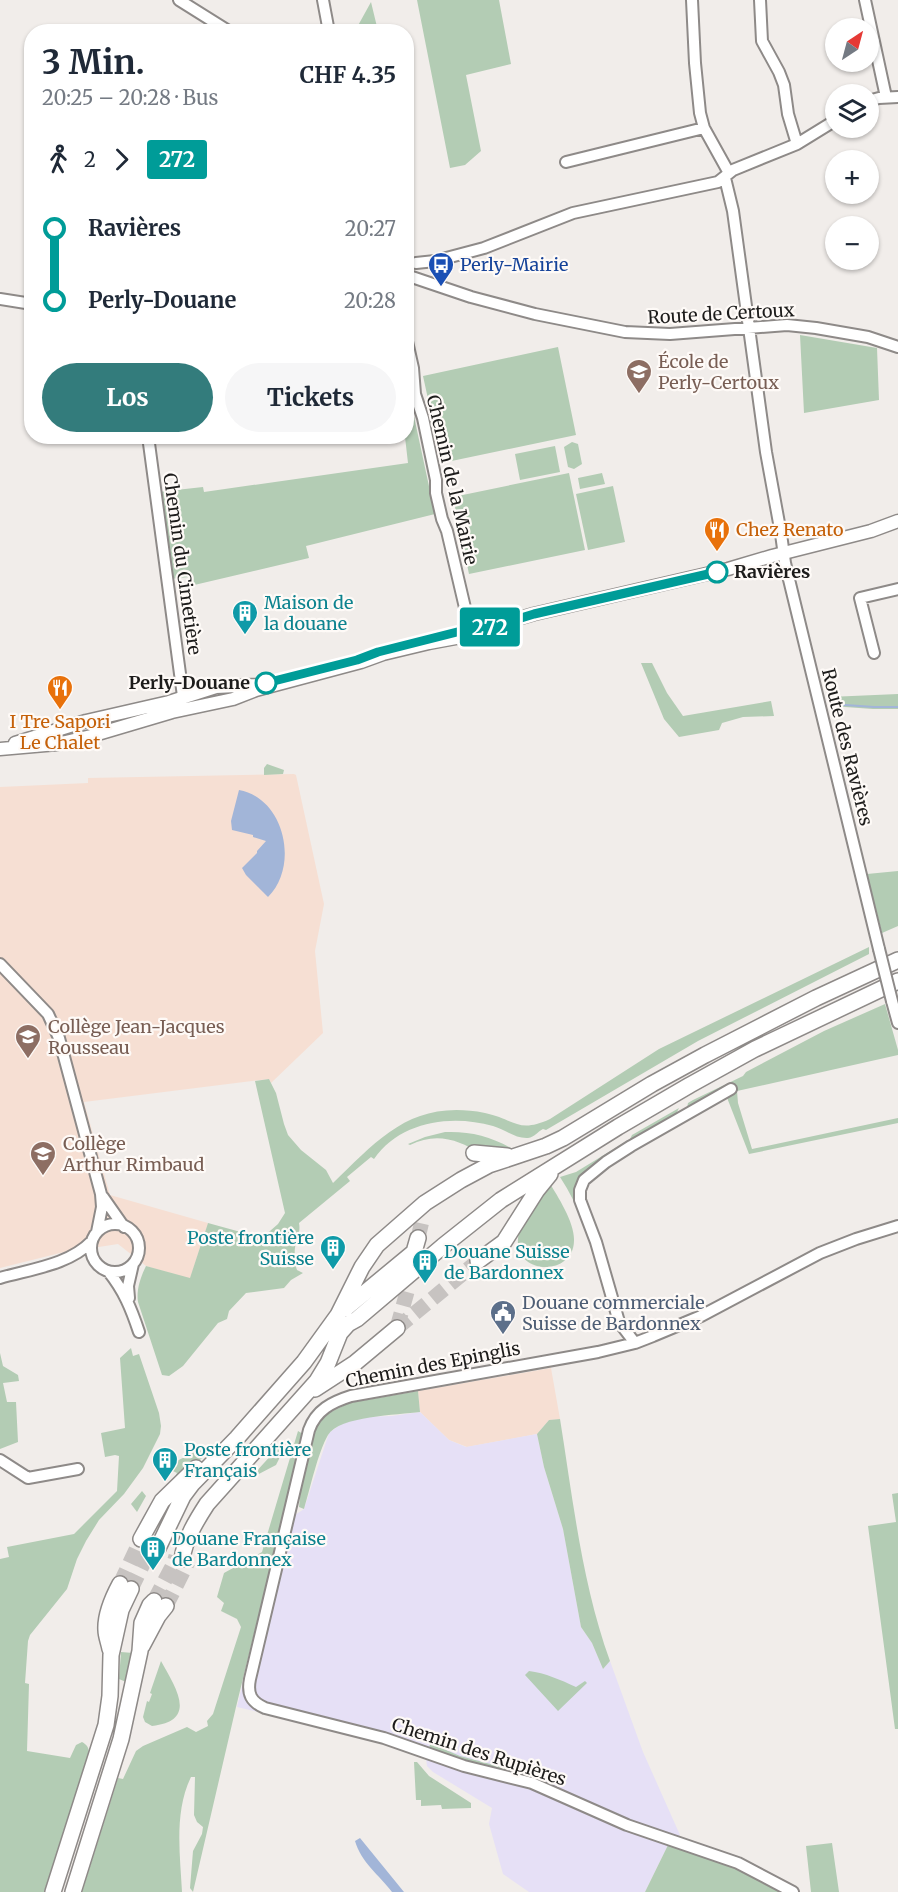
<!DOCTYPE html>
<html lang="de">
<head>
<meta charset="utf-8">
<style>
	:root { --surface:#fff; --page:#f6f6f7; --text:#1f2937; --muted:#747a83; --accent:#337c7c }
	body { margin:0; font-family:Merriweather,serif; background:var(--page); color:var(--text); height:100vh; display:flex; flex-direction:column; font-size:22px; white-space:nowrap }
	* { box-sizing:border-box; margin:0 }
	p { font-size:20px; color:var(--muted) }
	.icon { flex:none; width:33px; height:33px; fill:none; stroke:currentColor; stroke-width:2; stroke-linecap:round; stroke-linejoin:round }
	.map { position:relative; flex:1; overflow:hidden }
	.sheet { position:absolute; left:24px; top:24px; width:390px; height:420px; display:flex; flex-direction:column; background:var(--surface); border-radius:24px; box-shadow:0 2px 4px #0004 }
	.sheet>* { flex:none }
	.badge { padding:0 12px; border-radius:4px; font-size:21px; line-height:39px }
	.needle { width:39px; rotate:36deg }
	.buttons { position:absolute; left:825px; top:18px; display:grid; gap:12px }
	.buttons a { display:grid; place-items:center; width:54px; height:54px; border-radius:50%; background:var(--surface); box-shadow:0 2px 4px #0004; font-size:30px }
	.map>.badge { position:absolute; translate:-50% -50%; box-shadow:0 0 0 3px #fff }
	.legs { display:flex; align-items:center; gap:9px; height:66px; padding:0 18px; font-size:20px }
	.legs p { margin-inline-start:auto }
	.summary { display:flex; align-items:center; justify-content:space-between; height:102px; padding:0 18px }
	h1 { font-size:33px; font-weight:700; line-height:45px }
	.action { display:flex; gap:12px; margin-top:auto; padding:12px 18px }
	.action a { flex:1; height:69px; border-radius:36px; background:var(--accent); color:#fff; font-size:24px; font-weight:700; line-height:69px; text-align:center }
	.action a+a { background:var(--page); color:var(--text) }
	ul { padding:0 18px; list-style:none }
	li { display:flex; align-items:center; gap:21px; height:72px; font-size:22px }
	li i { display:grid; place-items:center; width:9px; height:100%; margin:0 8px; background:currentColor }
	li i::after { content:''; width:15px; height:15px; margin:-8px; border:4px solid; border-radius:50%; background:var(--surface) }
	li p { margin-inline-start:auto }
	li:first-child i { background:linear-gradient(#0000 50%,currentColor 0) }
	li:last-child i { background:linear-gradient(currentColor 50%,#0000 0) }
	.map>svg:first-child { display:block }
	.commercial { fill:#f6dfd3 }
	.industrial { fill:#e6e0f6 }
	.green { fill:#b3ccb4 }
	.water { fill:#a2b5d8 }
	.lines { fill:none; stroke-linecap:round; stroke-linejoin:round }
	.stream { stroke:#a2b5d8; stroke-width:2 }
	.highway-tunnel { stroke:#c7c3c1; stroke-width:15; stroke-dasharray:15 8; stroke-linecap:butt }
	.minor-casing { stroke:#8e8a88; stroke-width:14 }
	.major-casing { stroke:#8e8a88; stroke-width:15 }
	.highway-casing { stroke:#8e8a88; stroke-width:18 }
	.minor { stroke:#fff; stroke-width:10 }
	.major { stroke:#fff; stroke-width:12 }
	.highway { stroke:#fff; stroke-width:15 }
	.minor-bridge-casing { stroke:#8e8a88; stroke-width:14; stroke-linecap:butt }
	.minor-bridge { stroke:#fff; stroke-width:10 }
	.line-1-casing { stroke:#fff; stroke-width:14 }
	.line-1 { stroke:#009c98; stroke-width:9 }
	.stop-1-dot { fill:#fff; stroke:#009c98; stroke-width:3 }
	.labels { text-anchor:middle; stroke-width:4.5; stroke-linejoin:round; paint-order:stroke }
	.transit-label { font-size:18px; fill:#164399; stroke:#fefaf7; text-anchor:start }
	.street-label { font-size:18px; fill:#1d1c1b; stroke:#fefaf7 }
	.education-label { font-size:18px; fill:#785e54; stroke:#fefaf7; text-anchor:start }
	.food-label { font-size:18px; fill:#c56008; stroke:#fefaf7; text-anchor:start }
	.stop-label { font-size:18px; font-weight:bold; fill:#1d1c1b; stroke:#fefaf7; text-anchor:start }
	.culture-label { font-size:18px; fill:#0d838f; stroke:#fefaf7; text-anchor:start }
	.service-label { font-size:18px; fill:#4e5e75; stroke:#fefaf7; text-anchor:start }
</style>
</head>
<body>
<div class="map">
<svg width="898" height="1892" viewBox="0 0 898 1892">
	<rect width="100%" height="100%" fill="#f1edea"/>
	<!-- commercial -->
	<path class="commercial" d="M294 774 296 775 324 904 315 951 323 1033 271 1083 269 1079 84 1102 110 1195 208 1223 190 1279 146 1266 118 1244 60 1253 0 1268V787L88 783V778Z
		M551 1368 560 1419 549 1420 537 1434 467 1447 449 1440 420 1412 418 1391Z"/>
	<!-- industrial -->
	<path class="industrial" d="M420 1412 449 1440 466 1447 537 1434 544 1467 563 1529 581 1627 592 1643 603 1669 610 1661 643 1752 680 1835 669 1843 645 1892H529L503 1874 489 1824 492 1808 433 1772 427 1766 426 1758 365 1737 237 1707 280 1525 304 1509 329 1433 341 1424 363 1417 392 1416Z"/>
	<!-- green -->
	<path class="green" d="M417 0H499L511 64 466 75 481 151 465 165 450 168Z
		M371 2 378 31H355Z
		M800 335 877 348 879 400 804 413Z
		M558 347 576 435 442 463 423 376Z
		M407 384 435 514 306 546 309 558 190 586 189 577 170 579 158 492 203 487 204 492 408 463 405 437 406 436Z
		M572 442 578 444 582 464 574 469 568 467 564 447Z
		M555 446 560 472 520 480 515 454Z
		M569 473 585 550 469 574 453 497Z
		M602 473 605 484 580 489 578 478Z
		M613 486 625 542 588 550 576 494Z
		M641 663H652L667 693 683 716 771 701 774 716 743 717 722 723 719 730 679 737 664 719Z
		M898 694V709H873L831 706 829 697Z
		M267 764 284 770 283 774 264 775V768Z
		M898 871V926L882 933 867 874Z
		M869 947V954L698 1041 546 1130 543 1129C537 1132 535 1137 528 1138 516 1139 504 1129 493 1126 452 1114 400 1121 374 1159L371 1157 347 1177 350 1181 299 1223C301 1233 296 1239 295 1248 294 1254 296 1258 295 1264L297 1270 303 1273 291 1280 284 1288 246 1293 229 1311 227 1319 218 1323 183 1366 169 1376 162 1375 138 1302C136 1290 141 1276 146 1266L190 1278 208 1223 262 1238 278 1224 285 1213 255 1081 269 1079 276 1093 284 1124 288 1135 301 1150 326 1170 333 1183C380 1138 412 1099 485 1113 514 1119 518 1134 550 1119L659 1049Z
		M885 1004 898 1050V1055L737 1091 738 1103 752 1149 898 1118V1123L749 1154 724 1090 691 1108H687L688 1103 693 1100 743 1076 746 1072 824 1031Z
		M679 1108 675 1116 581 1176 576 1184 574 1197 588 1227 613 1313 611 1314C596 1267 588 1219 560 1177L576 1172 630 1139 632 1135Z
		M445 1132C469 1131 490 1136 511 1148 501 1150 489 1153 478 1150 472 1149 466 1145 460 1143 442 1136 427 1137 410 1145L408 1144 425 1137Z
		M549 1182C558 1197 575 1223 574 1241 573 1277 515 1275 518 1239 519 1222 540 1197 549 1182Z
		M131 1348 133 1356 139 1354 159 1413 161 1426 160 1434 143 1468 124 1494 99 1520 86 1541 77 1559 67 1589 30 1635 28 1641 25 1683 29 1684 27 1751 70 1758 76 1745 82 1742C93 1748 88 1756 85 1765L44 1892H0V1559L9 1557 7 1547 74 1534 117 1491 119 1456 115 1455 105 1457 101 1433 125 1428 120 1358Z
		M0 1353 3 1366 18 1375 19 1381 3 1383 7 1402H16L18 1442 0 1449Z
		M418 1391 420 1412C398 1415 339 1416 328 1435 318 1452 310 1489 304 1509L299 1507 301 1487 317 1424 325 1415 349 1403Z
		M560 1419C573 1500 582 1584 610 1661L603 1669 592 1643 581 1627 563 1529 544 1467 537 1434 549 1420Z
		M298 1431 303 1434 236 1707 193 1892 190 1888 193 1851 202 1834 203 1827 197 1822 194 1815 195 1777H191C174 1812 180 1854 182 1892H82L118 1778 123 1779 136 1751 143 1746 187 1727 196 1732 208 1726 207 1721 213 1714 241 1627 237 1619 221 1611 224 1603 217 1597 224 1573 262 1552Z
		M284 1441 286 1442 282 1454 278 1453V1456L280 1457 276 1465 255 1476 254 1474Z
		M213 1444 214 1447 178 1480 175 1477 177 1473 169 1469C175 1462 183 1455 192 1457L191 1453 205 1449Z
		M142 1491 146 1496 137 1512 131 1504Z
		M898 1493V1729H895L868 1526 896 1522 892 1494Z
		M121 1652 133 1653 126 1682 119 1679Z
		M161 1661C174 1685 200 1721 152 1726L145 1722 143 1717 147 1701 149 1702 152 1694 150 1693Z
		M529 1671C545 1673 561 1680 576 1687L585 1681 587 1683 558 1711 525 1675Z
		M431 1739 434 1740 439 1747 460 1756 539 1777 537 1780C502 1767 465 1762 429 1749Z
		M414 1762H417L429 1776 471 1803V1808L442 1809 441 1805 421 1806V1800H416Z
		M669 1843 720 1859 785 1892H645Z
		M832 1843 839 1892H811L806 1846Z"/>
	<!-- water -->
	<path class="water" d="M239 790C284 798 300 865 268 897L246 875 242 868 257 853V851L266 841 253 837V835L232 830 231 821Z
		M360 1838 404 1892H392C379 1875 361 1862 355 1841Z"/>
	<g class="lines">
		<!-- stream -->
		<path class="stream" d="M831 704 874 707H898"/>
		<!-- highway-tunnel -->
		<path class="highway-tunnel" d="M418 1238 422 1221
			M397 1328 478 1261
			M397 1328 407 1292
			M120 1584 141 1539
			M131 1589 148 1554 150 1544
			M154 1601 174 1563 176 1556
			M166 1606 188 1562"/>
		<defs>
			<path id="minor" d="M179 0 230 32
				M323 0 329 32
				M692 0 695 63 700 113 704 128 729 173
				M760 0 762 41 779 72 784 85 788 114 797 144
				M865 0 886 97
				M868 101 879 98 898 97
				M566 162 704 128
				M725 178 733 211 766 452 781 534 785 563 879 949
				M416 263 435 261 484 248 573 213 718 182 733 170 797 144 836 120
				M406 275 471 297 535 314 625 332 670 334 787 325 816 328 868 337 898 347
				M0 299 32 304
				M406 337 413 368 415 394 423 418 436 480V493L442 519 447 531 470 629
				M148 436 183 696
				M874 653 860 598 898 589
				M0 964 48 1014 59 1038 101 1194 102 1207 97 1232
				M892 1001 898 1023
				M103 1197 124 1227
				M91 1248a24 24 0 1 1 48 0a24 24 0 1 1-48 0Z
				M108 1271C124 1291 131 1308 139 1332
				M0 1278C31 1269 69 1265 92 1241
				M129 1298 128 1286 133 1264
				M635 1343 619 1322 596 1242 580 1200V1190L584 1180 606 1162 631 1146 731 1089
				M0 1460 28 1478 78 1469
				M793 1892 738 1863 627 1825 532 1783 464 1766 384 1738 265 1708C251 1702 247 1694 250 1679L309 1430C316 1410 332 1402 351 1396L598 1352 635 1343 653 1336 701 1316 820 1253 856 1239 898 1226"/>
			<path id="major" d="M15 743 86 721 169 702 216 687 257 685
				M0 749 57 744 91 736 172 712 233 699 256 690 361 662 383 654 429 643 456 638 472 634 485 628 534 614 728 569 772 556 871 531 898 521"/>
			<path id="highway" d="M474 1153 507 1156
				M478 1261 504 1242 537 1190 550 1174
				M345 1309 414 1252 418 1238
				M315 1389 355 1363 397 1328
				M141 1539 162 1501 196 1468
				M158 1548 183 1496 192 1484 237 1438 304 1362 338 1315 362 1267 377 1245 425 1203 461 1180 489 1165 546 1146 563 1138 652 1084 705 1055 816 998 898 960
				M182 1559C185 1539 196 1521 207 1504L317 1381 328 1363 340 1333 348 1324 357 1319 443 1246 501 1200 618 1127 690 1085 755 1049 898 981
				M142 1646 158 1616 166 1606
				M110 1649C109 1643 106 1636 106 1630 105 1614 113 1597 120 1584
				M53 1892 106 1725 110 1696 111 1655 121 1610 131 1589
				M73 1892 121 1739 140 1651 142 1623 150 1605 154 1601"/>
		</defs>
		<!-- minor casing -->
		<use href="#minor" class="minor-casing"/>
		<!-- major casing -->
		<use href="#major" class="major-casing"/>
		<!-- highway casing -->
		<use href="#highway" class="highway-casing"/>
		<!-- minor -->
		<use href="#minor" class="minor"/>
		<!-- major -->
		<use href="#major" class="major"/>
		<!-- highway -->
		<use href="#highway" class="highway"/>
		<defs>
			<path id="minor-bridge" d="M879 949 892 1001"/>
		</defs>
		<!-- minor-bridge casing -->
		<use href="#minor-bridge" class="minor-bridge-casing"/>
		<!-- minor-bridge -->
		<use href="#minor-bridge" class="minor-bridge"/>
	</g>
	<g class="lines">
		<defs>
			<path id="line-1" d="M266 683 357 660 378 652 465 630 470 629 475 632 534 614 717 572"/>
		</defs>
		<!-- line-1 casing -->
		<use href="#line-1" class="line-1-casing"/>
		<!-- line-1 -->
		<use href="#line-1" class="line-1"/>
	</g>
	<!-- icons -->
	<defs>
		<symbol id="bus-pin" viewBox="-11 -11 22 30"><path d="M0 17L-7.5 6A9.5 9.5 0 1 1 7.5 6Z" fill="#1a4fb4" stroke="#fefaf7"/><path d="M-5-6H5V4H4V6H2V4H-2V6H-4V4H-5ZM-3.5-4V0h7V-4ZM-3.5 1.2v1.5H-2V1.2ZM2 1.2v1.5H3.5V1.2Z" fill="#fff"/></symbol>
		<symbol id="school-pin" viewBox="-11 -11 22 30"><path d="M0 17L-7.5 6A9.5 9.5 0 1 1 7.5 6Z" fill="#8d6e63" stroke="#fefaf7"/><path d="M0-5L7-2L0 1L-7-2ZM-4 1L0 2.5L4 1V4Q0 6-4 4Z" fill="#fff"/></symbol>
		<symbol id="restaurant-pin" viewBox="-11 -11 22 30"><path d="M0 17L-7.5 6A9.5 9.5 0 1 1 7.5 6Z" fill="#e8710a" stroke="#fefaf7"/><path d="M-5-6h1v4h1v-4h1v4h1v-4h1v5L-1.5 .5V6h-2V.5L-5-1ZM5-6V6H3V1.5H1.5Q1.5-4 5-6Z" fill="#fff"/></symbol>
		<symbol id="building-pin" viewBox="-11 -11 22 30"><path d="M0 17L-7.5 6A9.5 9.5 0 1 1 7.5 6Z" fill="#0f9aa8" stroke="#fefaf7"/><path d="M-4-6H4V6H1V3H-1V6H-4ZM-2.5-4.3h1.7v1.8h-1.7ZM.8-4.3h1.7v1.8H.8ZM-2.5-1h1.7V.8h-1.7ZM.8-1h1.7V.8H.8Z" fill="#fff"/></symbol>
		<symbol id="civic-pin" viewBox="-11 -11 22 30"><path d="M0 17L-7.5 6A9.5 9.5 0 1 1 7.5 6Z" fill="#5c6f8a" stroke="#fefaf7"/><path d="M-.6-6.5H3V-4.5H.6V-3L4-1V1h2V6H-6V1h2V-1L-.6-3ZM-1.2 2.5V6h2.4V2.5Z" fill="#fff"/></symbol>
	</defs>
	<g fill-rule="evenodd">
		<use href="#bus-pin" x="426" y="250" width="30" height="40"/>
		<use href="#school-pin" x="624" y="357" width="30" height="40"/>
		<use href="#restaurant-pin" x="702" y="515" width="30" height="40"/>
		<use href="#building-pin" x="230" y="598" width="30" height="40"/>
		<use href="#restaurant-pin" x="45" y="673" width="30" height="40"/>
		<use href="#school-pin" x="13" y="1022" width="30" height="40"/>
		<use href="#school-pin" x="28" y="1139" width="30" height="40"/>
		<use href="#building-pin" x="318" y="1233" width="30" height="40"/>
		<use href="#building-pin" x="410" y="1247" width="30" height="40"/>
		<use href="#civic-pin" x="488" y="1298" width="30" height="40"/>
		<use href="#building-pin" x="150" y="1445" width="30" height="40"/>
		<use href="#building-pin" x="138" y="1534" width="30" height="40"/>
	</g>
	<!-- markers -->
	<g class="stop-1-dot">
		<circle cx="717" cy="572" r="10"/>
		<circle cx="266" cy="683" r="10"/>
	</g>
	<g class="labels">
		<!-- transit labels -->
		<g class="transit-label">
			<text x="460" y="271">Perly-Mairie</text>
		</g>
		<!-- street labels -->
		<g class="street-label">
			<text transform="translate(721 314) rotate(-3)" y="6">Route de Certoux</text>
			<text transform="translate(452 480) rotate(77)" y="6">Chemin de la Mairie</text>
			<text transform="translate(182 564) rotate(82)" y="6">Chemin du Cimetière</text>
			<text transform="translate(847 747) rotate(76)" y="6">Route des Ravières</text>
			<text transform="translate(433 1365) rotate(-11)" y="6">Chemin des Epinglis</text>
			<text transform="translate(479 1752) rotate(18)" y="6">Chemin des Rupières</text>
		</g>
		<!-- education labels -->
		<g class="education-label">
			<text x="658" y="368">École de<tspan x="658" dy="21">Perly-Certoux</tspan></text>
			<text x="48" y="1033">Collège Jean-Jacques<tspan x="48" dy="21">Rousseau</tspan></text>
			<text x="63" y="1150">Collège<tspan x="63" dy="21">Arthur Rimbaud</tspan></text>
		</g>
		<!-- food labels -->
		<g class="food-label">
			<text x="736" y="536">Chez Renato</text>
			<text x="60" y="728" text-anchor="middle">I Tre Sapori<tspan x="60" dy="21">Le Chalet</tspan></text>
		</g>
		<!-- stop labels -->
		<g class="stop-label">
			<text x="734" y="578">Ravières</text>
			<text x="250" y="689" text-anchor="end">Perly-Douane</text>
		</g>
		<!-- culture labels -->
		<g class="culture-label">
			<text x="264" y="609">Maison de<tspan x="264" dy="21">la douane</tspan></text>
			<text x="314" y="1244" text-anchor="end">Poste frontière<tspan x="314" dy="21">Suisse</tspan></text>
			<text x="444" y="1258">Douane Suisse<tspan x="444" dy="21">de Bardonnex</tspan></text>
			<text x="184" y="1456">Poste frontière<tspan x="184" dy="21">Français</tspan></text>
			<text x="172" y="1545">Douane Française<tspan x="172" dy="21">de Bardonnex</tspan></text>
		</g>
		<!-- service labels -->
		<g class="service-label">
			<text x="522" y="1309">Douane commerciale<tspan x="522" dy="21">Suisse de Bardonnex</tspan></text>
		</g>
	</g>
</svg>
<div class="buttons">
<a><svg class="needle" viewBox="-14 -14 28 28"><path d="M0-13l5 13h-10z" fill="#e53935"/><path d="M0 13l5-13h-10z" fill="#747a83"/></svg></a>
<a><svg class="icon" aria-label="layers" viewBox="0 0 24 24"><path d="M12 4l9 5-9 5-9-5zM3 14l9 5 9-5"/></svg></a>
<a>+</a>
<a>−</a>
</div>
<b class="badge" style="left:490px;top:627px;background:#009c98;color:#fff">272</b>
<section class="sheet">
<div class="summary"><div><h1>3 Min.</h1><p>20:25 – 20:28 · Bus</p></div><b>CHF 4.35</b></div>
<div class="legs"><svg class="icon" aria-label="walk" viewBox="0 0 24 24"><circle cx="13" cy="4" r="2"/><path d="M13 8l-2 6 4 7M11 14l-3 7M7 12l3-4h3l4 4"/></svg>2<svg class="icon" aria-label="forward" viewBox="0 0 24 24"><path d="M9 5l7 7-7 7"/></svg><b class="badge" style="background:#009c98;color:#fff">272</b></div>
<ul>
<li><i style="color:#009c98"></i><b>Ravières</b><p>20:27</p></li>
<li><i style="color:#009c98"></i><b>Perly-Douane</b><p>20:28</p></li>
</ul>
<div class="action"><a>Los</a><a>Tickets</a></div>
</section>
</div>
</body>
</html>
